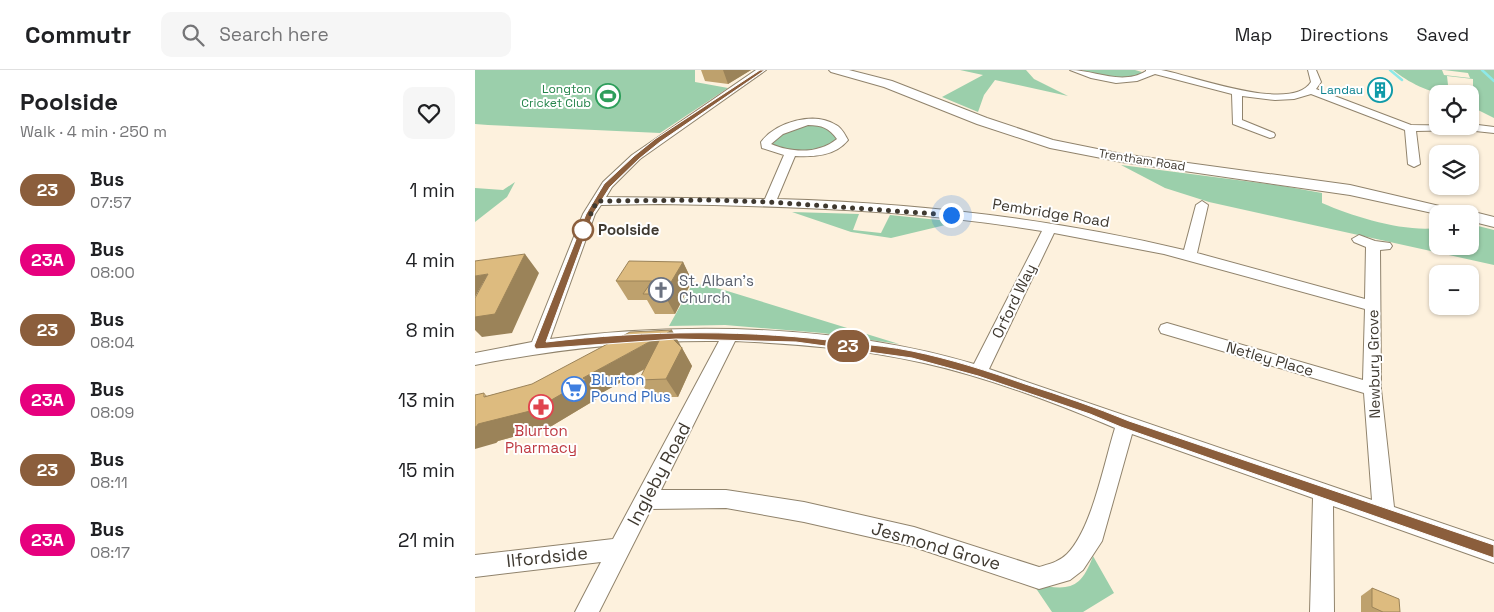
<!DOCTYPE html>
<html lang="en">
<head>
<meta charset="utf-8">
<style>
	:root { --surface:#fff; --page:#f6f6f6; --text:#202124; --muted:#757577; --line:#e0e0e0 }
	body { margin:0; font-family:"Space Grotesk",sans-serif; background:var(--page); color:var(--text); height:100vh; display:flex; flex-direction:column; font-size:19px; white-space:nowrap }
	* { box-sizing:border-box; margin:0 }
	p { font-size:16px; color:var(--muted) }
	.icon { flex:none; width:28px; height:28px; fill:none; stroke:currentColor; stroke-width:2; stroke-linecap:round; stroke-linejoin:round }
	.map { position:relative; flex:1; overflow:hidden }
	.details { display:flex; flex-direction:column; background:var(--surface); width:475px }
	.details>* { flex:none }
	.badge { padding:0 10px; border-radius:16px; font-size:18px; line-height:32px }
	.tools { position:absolute; left:954px; top:15px; display:grid; gap:10px }
	.tools a { display:grid; place-items:center; width:50px; height:50px; border-radius:10px; background:var(--surface); box-shadow:0 1px 4px #0004; font-size:25px }
	.you { position:absolute; width:25px; height:25px; margin:-12px; border:4px solid #fff; border-radius:50%; background:#1a73e8; box-shadow:0 0 0 8px #1a73e833 }
	.map>.badge { position:absolute; translate:-50% -50%; box-shadow:0 0 0 2px #fff }
	.round { display:grid; place-items:center; flex:none; width:52px; height:52px; border-radius:10px; background:var(--page) }
	.head { display:flex; align-items:center; justify-content:space-between; height:85px; padding:0 20px }
	h1 { font-size:24px; font-weight:800; line-height:38px }
	ul { padding:0; list-style:none }
	li { display:flex; align-items:center; gap:15px; height:70px; padding:0 20px }
	li div { flex:1 }
	li b { display:block; font-size:19px }
	li em { font-style:normal }
	li .badge { min-width:55px; font-weight:700; text-align:center }
	header { display:flex; align-items:center; gap:30px; box-sizing:border-box; height:70px; padding:0 25px; background:var(--surface); border-bottom:1px solid var(--line) }
	header strong { font-size:24px }
	nav { display:flex; gap:28px; margin-inline-start:auto; font-size:18px }
	.search { width:350px; height:45px; background:var(--page); display:flex; align-items:center; gap:12px; box-sizing:border-box; padding:0 18px; border-radius:10px; color:var(--muted); font-size:19px }
	main { display:flex; flex:1; min-height:0 }
	.map>svg:first-child { display:block }
	.green { fill:#9bcfab }
	.lines { fill:none; stroke-linecap:round; stroke-linejoin:round }
	.stream { stroke:#8ee9e8; stroke-width:2.5 }
	.minor-casing { stroke:#90836c; stroke-width:2 }
	.major-casing { stroke:#90836c; stroke-width:2 }
	.minor { fill:#fff; fill-rule:evenodd }
	.major { fill:#fff; fill-rule:evenodd }
	.wall { fill:#bea16d }
	.shaded-wall { fill:#9b8359 }
	.building { fill:#ddbb7f; stroke:#9b8359 }
	.line { fill:#8b5e3c; stroke:#fff }
	.walk { stroke:#3f3930; stroke-width:5; stroke-dasharray:0 9 }
	.stop-dot { fill:#fff; stroke:#8b5e3c; stroke-width:2.5 }
	.labels { text-anchor:middle; stroke-width:4; stroke-linejoin:round; paint-order:stroke }
	.far-leisure-label { font-size:12px; fill:#27864d; stroke:#fff; text-anchor:end }
	.far-culture-label { font-size:12px; fill:#0d838f; stroke:#fff; text-anchor:end }
	.far-street-label { font-size:12px; fill:#3f3930; stroke:#fff }
	.street-label { font-size:15px; fill:#3f3930; stroke:#fff }
	.stop-label { font-size:15px; font-weight:bold; fill:#3f3930; stroke:#fff; text-anchor:start }
	.worship-label { font-size:15px; fill:#5b616d; stroke:#fff; text-anchor:start }
	.shop-label { font-size:15px; fill:#366cbe; stroke:#fff; text-anchor:start }
	.health-label { font-size:15px; fill:#be3a42; stroke:#fff }
	.near-street-label { font-size:18px; fill:#3f3930; stroke:#fff }
</style>
</head>
<body>
<header>
<strong>Commutr</strong>
<div class="search"><svg class="icon" aria-label="search" viewBox="0 0 24 24"><circle cx="10" cy="10" r="6"/><path d="M15 15l6 6"/></svg>Search here</div>
<nav><a>Map</a><a>Directions</a><a>Saved</a></nav>
</header>
<main>
<section class="details">
<div class="head"><div><h1>Poolside</h1><p>Walk · 4 min · 250 m</p></div><a class="round"><svg class="icon" aria-label="heart" viewBox="0 0 24 24"><path d="M12 20l-8-8c-3-5 5-10 8-4 3-6 11-1 8 4z"/></svg></a></div>
<ul>
<li><span class="badge" style="background:#8b5e3c;color:#fff">23</span><div><b>Bus</b><p>07:57</p></div><em>1 min</em></li>
<li><span class="badge" style="background:#e6007e;color:#fff">23A</span><div><b>Bus</b><p>08:00</p></div><em>4 min</em></li>
<li><span class="badge" style="background:#8b5e3c;color:#fff">23</span><div><b>Bus</b><p>08:04</p></div><em>8 min</em></li>
<li><span class="badge" style="background:#e6007e;color:#fff">23A</span><div><b>Bus</b><p>08:09</p></div><em>13 min</em></li>
<li><span class="badge" style="background:#8b5e3c;color:#fff">23</span><div><b>Bus</b><p>08:11</p></div><em>15 min</em></li>
<li><span class="badge" style="background:#e6007e;color:#fff">23A</span><div><b>Bus</b><p>08:17</p></div><em>21 min</em></li>
</ul>
</section>
<div class="map">
<svg width="1019" height="542" viewBox="0 0 1019 542">
	<rect width="100%" height="100%" fill="#fdf1dd"/>
	<!-- green -->
	<path class="green" d="M0 0H220V12L253 18 185 63 13 55 0 54Z
		M485 0H551L559 9 593 26 520 10 509 25 503 42 467 27 508 5Z
		M606 0H660L667 2 665 6 638 8Z
		M918 0H967L969 5 995 8 993 3 969 0H1019V48L995 36V28H998V9L972 6 974 24C955 24 933 12 918 0Z
		M337 52 357 58 366 71 357 78 317 82 293 75 296 69Z
		M646 95 808 116 847 123V133C879 147 928 162 962 158V176H995V154L1019 160V195L734 132 690 118Z
		M40 112 32 127 0 152V118L28 120Z
		M317 142 384 144 378 160 406 163 415 145 483 152 416 168 376 162Z
		M218 213 249 220 424 274 347 263 250 255 194 256Z
		M618 486 639 523 608 542H577L558 514C592 520 605 522 618 486Z"/>
	<g class="lines">
		<!-- stream -->
		<path class="stream" d="M915 0 927 10
			M1007 0 1019 11"/>
		<defs>
			<path id="minor" d="M281 0H291L165 89 137 117 131 127 290 129 309 85 287 78 286 72C301 52 339 41 361 55 367 58 370 65 373 70 360 86 339 87 320 86L302 129C439 133 576 148 709 180L721 135 727 131 733 135 722 183 890 229 891 177 879 172 877 169 884 165 900 171 915 173 917 176 915 179 905 180 906 319 919 437 1019 471V493L858 436 859 542H835L838 428 657 364 627 471 608 500 595 510 564 519 439 477 329 452 251 438 176 439 124 542H100L126 492 0 507V485L138 469 244 271C160 270 82 279 0 295V283L57 272 108 144 128 112 157 85ZM333 55C347 55 354 58 362 69 344 84 317 83 296 74L308 64ZM184 134C312 136 440 140 567 161L499 294C369 255 209 251 75 269L120 144 126 135ZM579 163 689 184 890 239 888 310 692 253 686 255 684 259 686 263 889 323 897 430 514 299ZM260 271C323 274 387 279 449 293 511 307 581 333 640 358 629 393 617 459 592 484 584 492 574 494 564 497L439 457 329 432 251 420H186Z
				M595 0C620 0 647 16 671 1V0C675 0 681 0 686 0 716 5 816 44 836 12L833 0H841L846 12 841 19 936 55 995 56V54L1019 57V63L991 60 941 61 945 94 939 97 933 94 930 60 836 24 819 29 800 30 767 26V50L799 63 800 65 799 67 795 68 758 54 757 24 680 4 662 11 641 13 616 8Z"/>
			<path id="major" d="M354 0H374L417 11 512 48 578 70 647 84 875 115 990 142 995 141 1019 147V157L995 151V144H962L875 125 647 92 575 78 502 54 409 17 356 2Z"/>
		</defs>
		<!-- minor casing -->
		<use href="#minor" class="minor-casing"/>
		<!-- major casing -->
		<use href="#major" class="major-casing"/>
		<!-- minor -->
		<use href="#minor" class="minor"/>
		<!-- major -->
		<use href="#major" class="major"/>
	</g>
	<!-- wall -->
	<path class="wall" d="M226 0H276L253 14 230 11Z
		M208 192 217 211 200 244H180L172 230H153L141 211Z
		M208 277 207 278 217 296 203 327H176L164 310 170 299 123 325 125 327 75 357 23 371 21 373 9 323 12 326Z
		M897 518 925 542H886V526Z"/>
	<!-- shaded-wall -->
	<path class="shaded-wall" d="M248 0H276L253 14Z
		M50 184 64 203 37 263 7 267 0 260V247Z
		M208 192 217 211 200 244 189 224Z
		M13 204 0 227V206Z
		M197 260 217 296 203 327 191 309 192 263Z
		M187 265 198 283 123 325 125 327 75 357 23 371 21 373 0 379V357L3 354 108 308Z"/>
	<!-- building -->
	<path class="building" d="M50 184 20 244 0 247V228L13 204 0 206V191Z
		M154 191 208 192 189 224H168L177 211H141Z
		M197 260 192 263 207 278 191 309 164 310 187 265 108 308 111 310 59 340 3 354 2 356 0 357V325L9 323V327L57 314 155 262Z
		M897 518 924 529 925 542H908L897 537Z"/>
	<!-- line -->
	<path class="line" d="M285 0H290L185 72 164 89 135 117 118 144 71 272C173 260 275 259 377 273 397 275 418 277 437 281 476 289 513 301 550 314 585 325 620 337 654 351L1019 475V488L646 357 615 344 503 306 437 288 321 272 201 269 61 279 59 276 111 144 129 114 159 86 180 69Z"/>
	<g class="lines">
		<!-- walk -->
		<path class="walk" d="M108 160 122 131 234 130 295 132 476 145"/>
	</g>
	<!-- icons -->
	<defs>
		<symbol id="building-ring" viewBox="-11 -11 22 22"><circle r="9.5" fill="#fff" stroke="#0f9aa8" stroke-width="1.5"/><path d="M-4-6H4V6H1V3H-1V6H-4ZM-2.5-4.3h1.7v1.8h-1.7ZM.8-4.3h1.7v1.8H.8ZM-2.5-1h1.7V.8h-1.7ZM.8-1h1.7V.8H.8Z" fill="#0f9aa8"/></symbol>
		<symbol id="stadium-ring" viewBox="-11 -11 22 22"><circle r="9.5" fill="#fff" stroke="#2e9e5b" stroke-width="1.5"/><path d="M0-5a6.5 5 0 1 0 0 10a6.5 5 0 1 0 0-10ZM-3.5-1.8h7v3.6h-7Z" fill="#2e9e5b"/></symbol>
		<symbol id="church-ring" viewBox="-11 -11 22 22"><circle r="9.5" fill="#fff" stroke="#6b7280" stroke-width="1.5"/><path d="M-1.2-6h2.4v3.5h3.3v2.4h-3.3V6h-2.4V-.1h-3.3v-2.4h3.3Z" fill="#6b7280"/></symbol>
		<symbol id="supermarket-ring" viewBox="-11 -11 22 22"><circle r="9.5" fill="#fff" stroke="#3f7fe0" stroke-width="1.5"/><path d="M-6-5.5h2.5l.6 2H6L4.5 2H-2.5L-4.4-4H-6ZM-1.5 3.2a1.3 1.3 0 1 0 .1 0ZM3 3.2a1.3 1.3 0 1 0 .1 0Z" fill="#3f7fe0"/></symbol>
		<symbol id="pharmacy-ring" viewBox="-11 -11 22 22"><circle r="9.5" fill="#fff" stroke="#e0444e" stroke-width="1.5"/><path d="M-2-6h4v4h4v4h-4v4h-4v-4h-4v-4h4Z" fill="#e0444e"/></symbol>
	</defs>
	<g fill-rule="evenodd">
		<use href="#building-ring" x="891" y="6" width="28" height="28"/>
		<use href="#stadium-ring" x="119" y="12" width="28" height="28"/>
		<use href="#church-ring" x="172" y="206" width="28" height="28"/>
		<use href="#supermarket-ring" x="85" y="305" width="28" height="28"/>
		<use href="#pharmacy-ring" x="52" y="323" width="28" height="28"/>
	</g>
	<!-- markers -->
	<circle class="stop-dot" cx="108" cy="160" r="10"/>
	<g class="labels">
		<!-- far-leisure labels -->
		<g class="far-leisure-label">
			<text x="116" y="23">Longton<tspan x="116" dy="14">Cricket Club</tspan></text>
		</g>
		<!-- far-culture labels -->
		<g class="far-culture-label">
			<text x="888" y="24">Landau</text>
		</g>
		<!-- far-street labels -->
		<g class="far-street-label">
			<text transform="translate(667 90) rotate(9)" y="4">Trentham Road</text>
		</g>
		<!-- street labels -->
		<g class="street-label">
			<text transform="translate(576 143) rotate(9)" y="5">Pembridge Road</text>
			<text transform="translate(539 231) rotate(-64)" y="5">Orford Way</text>
			<text transform="translate(795 289) rotate(16)" y="5">Netley Place</text>
			<text transform="translate(899 294) rotate(-91)" y="5">Newbury Grove</text>
		</g>
		<!-- stop labels -->
		<g class="stop-label">
			<text x="123" y="165">Poolside</text>
		</g>
		<!-- worship labels -->
		<g class="worship-label">
			<text x="204" y="216">St. Alban's<tspan x="204" dy="17">Church</tspan></text>
		</g>
		<!-- shop labels -->
		<g class="shop-label">
			<text x="116" y="315">Blurton<tspan x="116" dy="17">Pound Plus</tspan></text>
		</g>
		<!-- health labels -->
		<g class="health-label">
			<text x="66" y="366">Blurton<tspan x="66" dy="17">Pharmacy</tspan></text>
		</g>
		<!-- near-street labels -->
		<g class="near-street-label">
			<text transform="translate(184 404) rotate(-62)" y="6">Ingleby Road</text>
			<text transform="translate(461 476) rotate(16)" y="6">Jesmond Grove</text>
			<text transform="translate(72 487) rotate(-6)" y="6">Ilfordside</text>
		</g>
	</g>
</svg>
<div class="tools">
<a><svg class="icon" aria-label="locate" viewBox="0 0 24 24"><circle cx="12" cy="12" r="6"/><path d="M12 2v4M12 18v4M2 12h4M18 12h4"/></svg></a>
<a><svg class="icon" aria-label="layers" viewBox="0 0 24 24"><path d="M12 4l9 5-9 5-9-5zM3 14l9 5 9-5"/></svg></a>
<a>+</a>
<a>−</a>
</div>
<div class="you" style="left:476px;top:145px"></div>
<b class="badge" style="left:373px;top:276px;background:#8b5e3c;color:#fff">23</b>
</div>
</main>
</body>
</html>
